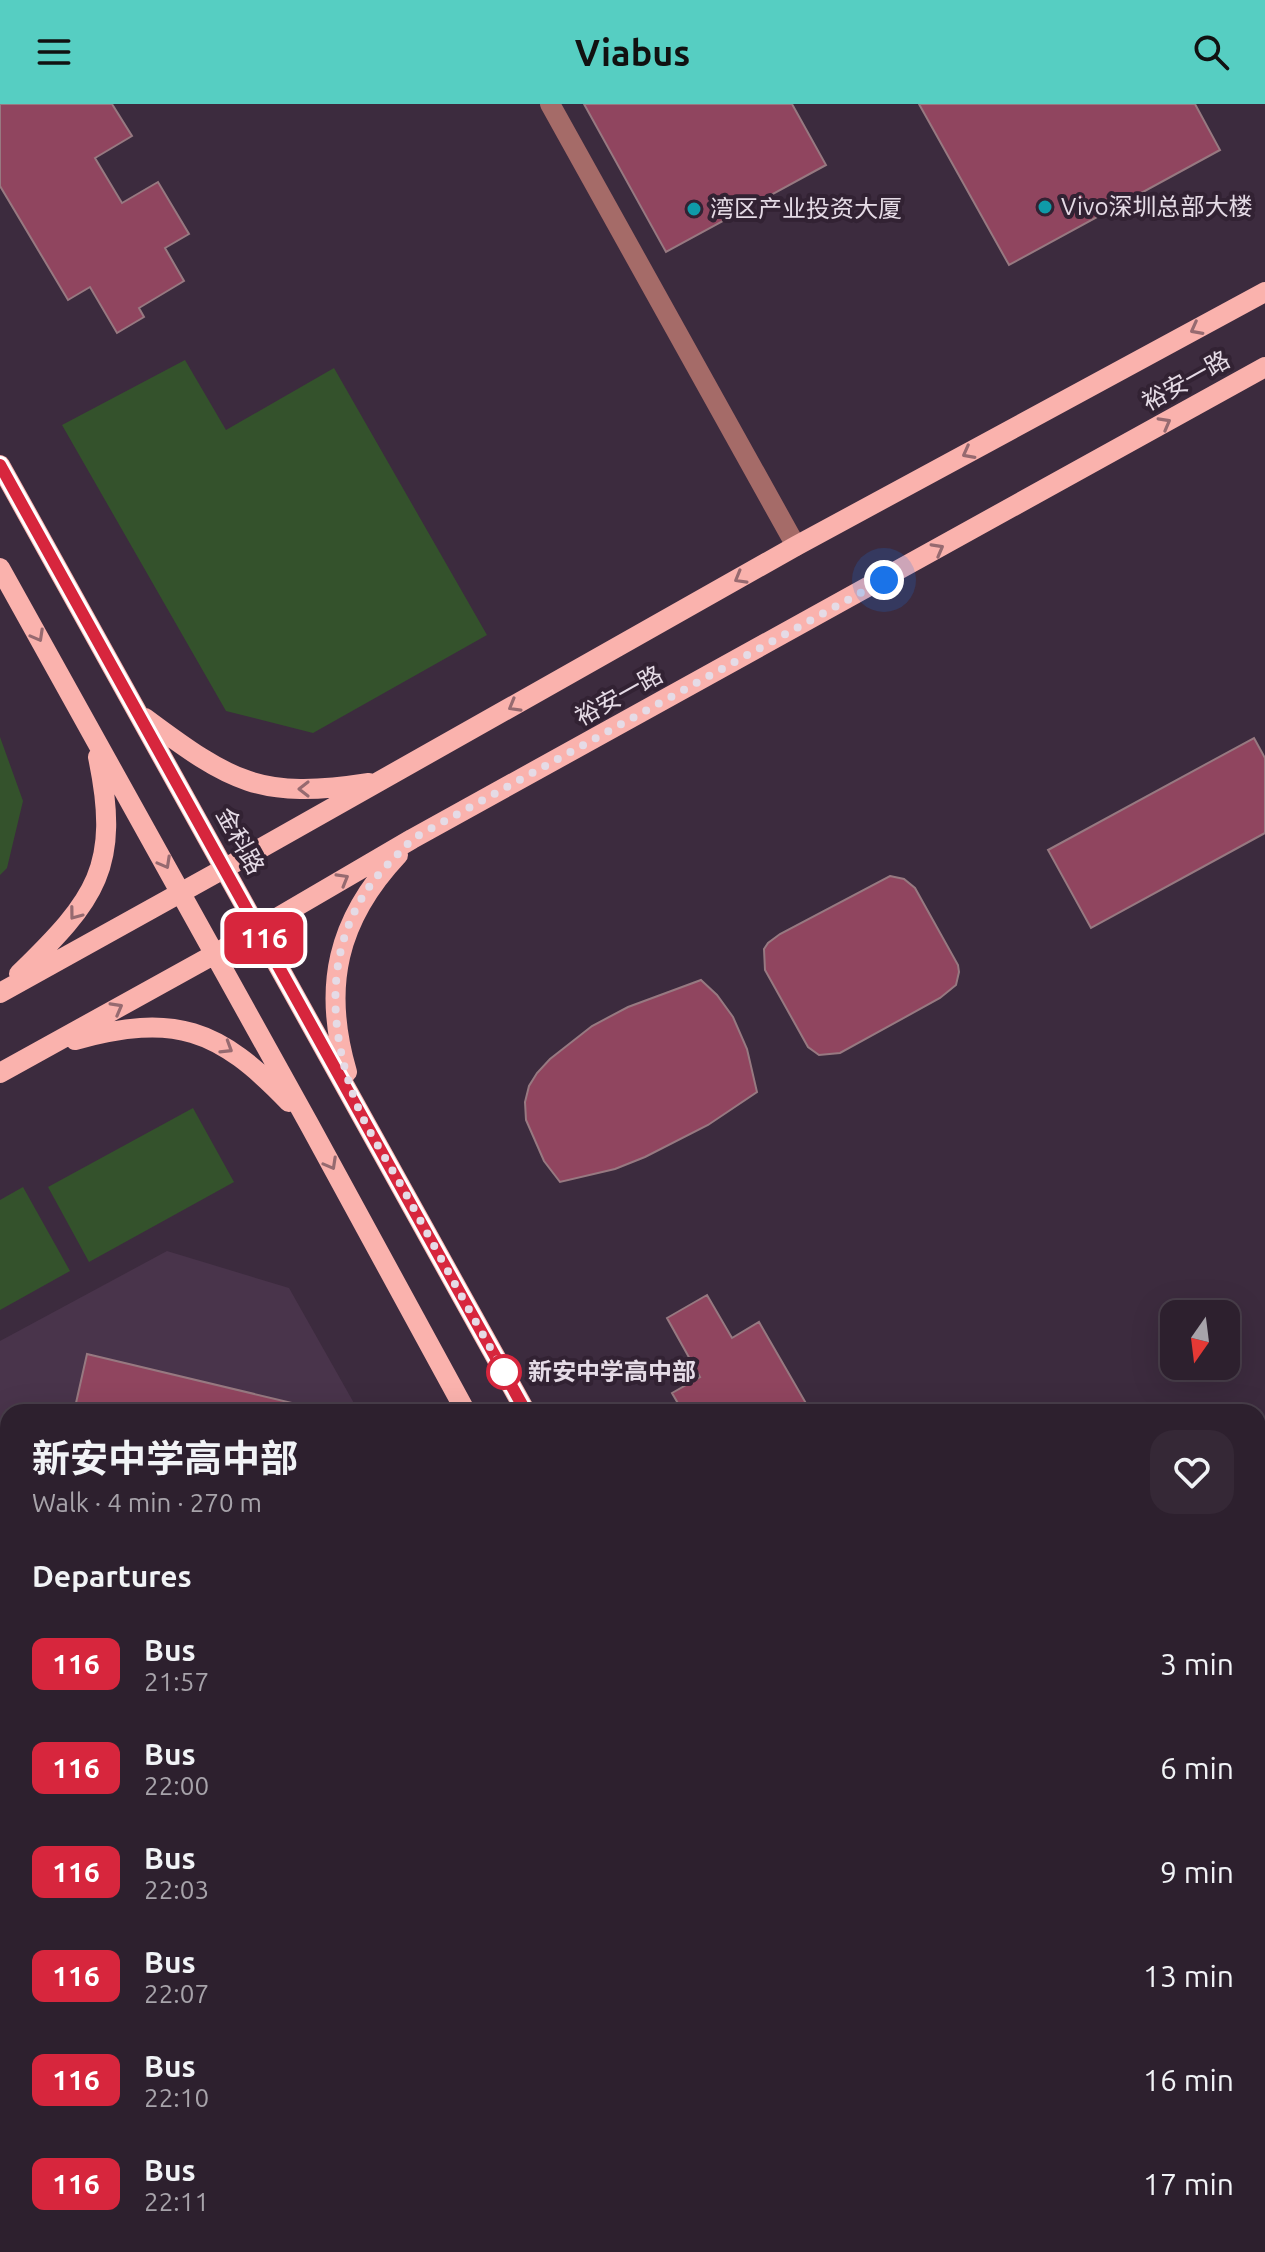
<!DOCTYPE html>
<html lang="en">
<head>
<meta charset="utf-8">
<style>
	:root { --surface:#2d202e; --page:#352836; --text:#f1f3f6; --muted:#a7a3aa; --line:#483e4a; --accent:#56cec2 }
	body { margin:0; font-family:Ubuntu,"Noto Sans SC",sans-serif; background:var(--page); color:var(--text); height:100vh; display:flex; flex-direction:column; font-size:30px; white-space:nowrap }
	* { box-sizing:border-box; margin:0 }
	p { font-size:26px; color:var(--muted) }
	.icon { flex:none; width:44px; height:44px; fill:none; stroke:currentColor; stroke-width:2; stroke-linecap:round; stroke-linejoin:round }
	.map { position:relative; flex:1; overflow:hidden }
	.sheet { position:absolute; left:0px; top:1300px; width:1266px; height:848px; display:flex; flex-direction:column; background:var(--surface); border-radius:24px 24px 0 0; box-shadow:0 8px 32px #0002,0 0 0 2px var(--line) }
	.sheet>* { flex:none }
	.badge { padding:0 16px; border-radius:12px; font-size:28px; line-height:52px }
	.needle { width:52px; rotate:194deg }
	.buttons { position:absolute; left:1160px; top:1196px; display:grid; gap:16px }
	.buttons a { display:grid; place-items:center; width:80px; height:80px; border-radius:16px; background:var(--surface); box-shadow:0 8px 32px #0002,0 0 0 2px var(--line); font-size:40px }
	.you { position:absolute; width:40px; height:40px; margin:-20px; border:6px solid #fff; border-radius:50%; background:#1a73e8; box-shadow:0 0 0 12px #1a73e833 }
	.map>.badge { position:absolute; translate:-50% -50%; box-shadow:0 0 0 4px #fff }
	h2 { padding:0 32px; font-size:30px; line-height:72px }
	.round { display:grid; place-items:center; flex:none; width:84px; height:84px; border-radius:24px; background:var(--page) }
	.summary { display:flex; align-items:center; justify-content:space-between; height:136px; padding:0 32px }
	h1 { font-size:38px; font-weight:700; line-height:60px }
	ul { padding:0; list-style:none }
	li { display:flex; align-items:center; gap:24px; height:104px; padding:0 32px }
	li div { flex:1 }
	li b { display:block; font-size:30px }
	li em { font-style:normal }
	li .badge { min-width:88px; font-weight:700; text-align:center }
	header { display:flex; justify-content:space-between; align-items:center; height:104px; padding:0 32px; background:var(--accent); color:#111; font-size:36px; font-weight:700 }
	.map>svg:first-child { display:block }
	.built { fill:#49344b }
	.green { fill:#34522c }
	.water { fill:#05212f; stroke:#485966; stroke-width:2 }
	.building { fill:#90455f; stroke:#977981; stroke-width:2 }
	.lines { fill:none; stroke-linecap:round; stroke-linejoin:round }
	.minor { stroke:#a56b68; stroke-width:20 }
	.major { stroke:#fab2ad; stroke-width:20 }
	.oneway { stroke:#966a70 }
	.line-casing { stroke:#fff; stroke-width:18 }
	.line { stroke:#d7263d; stroke-width:12 }
	.walk { stroke:#e5dbe6; stroke-width:8; stroke-dasharray:0 14.4 }
	.culture-dot { fill:#0f9aa8; stroke:#322233; stroke-width:3 }
	.stop-dot { fill:#fff; stroke:#d7263d; stroke-width:4 }
	.labels { text-anchor:middle; stroke-width:8; stroke-linejoin:round; paint-order:stroke }
	.poi-label { font-size:24px; fill:#e5dbe6; stroke:#322233; text-anchor:start }
	.street-label { font-size:24px; fill:#e5dbe6; stroke:#322233 }
	.stop-label { font-size:24px; font-weight:bold; fill:#e5dbe6; stroke:#322233; text-anchor:start }
</style>
</head>
<body>
<header><svg class="icon" aria-label="menu" viewBox="0 0 24 24"><path d="M4 6h16M4 12h16M4 18h16"/></svg>Viabus<svg class="icon" aria-label="search" viewBox="0 0 24 24"><circle cx="10" cy="10" r="6"/><path d="M15 15l6 6"/></svg></header>
<div class="map">
<svg width="1265" height="2148" viewBox="0 0 1265 2148">
	<rect width="100%" height="100%" fill="#3c2b3e"/>
	<!-- built -->
	<path class="built" d="M167 1147 289 1184 359 1308H8V1874L0 1859V1237Z
		M8 1943V2140H817L815 2148H0V1948Z"/>
	<!-- green -->
	<path class="green" d="M185 256 226 326 334 264 487 531 313 629 226 607 62 321Z
		M0 633 23 697 7 764 0 771Z
		M193 1004 234 1078 89 1158 48 1083Z
		M23 1083 70 1167 0 1206V1096Z
		M8 2102V2140H71L76 2148H0V2107Z
		M178 2140H573L571 2148H176Z"/>
	<!-- water -->
	<path class="water" d="M621 2140H717L715 2148H619Z"/>
	<!-- building -->
	<path class="building" d="M0 0H112L132 32 95 54 122 99 158 78 189 130 165 144 184 177 139 204 144 213 117 229 90 183 68 196 0 82Z
		M584 0H792L826 61 666 148Z
		M919 0H1195L1220 46 1009 161Z
		M1254 634 1265 654V729L1091 824 1048 746Z
		M890 772 904 775 915 784 958 861 959 868 956 881 940 894 840 949 819 951 808 943 765 866 764 845 768 839 780 830Z
		M701 876 717 891 733 913 747 945 757 988 708 1021 645 1053 615 1065 560 1078 544 1057 526 1016 525 998 529 982 537 969 550 955 592 922 628 903Z
		M707 1191 732 1234 759 1218 811 1308H683L672 1289 700 1273 667 1214Z
		M87 1250 292 1299 291 1308H114L76 1299Z"/>
	<g class="lines">
		<!-- minor -->
		<path class="minor" d="M550 0 796 442"/>
		<!-- major -->
		<path class="major" d="M0 361 526 1308
			M0 464 309 1020 466 1308
			M145 614C231 678 260 696 369 679
			M19 870C96 795 121 763 98 653
			M0 889 263 743 796 442 1265 188
			M75 936C175 909 218 924 289 998
			M347 968C322 883 337 816 398 751
			M0 969 215 850 412 735 1265 263
			M1258 2044 1265 2040
			M1258 2105 1265 2102
			M893 2140V2148
			M927 2140 931 2148
			M986 2140 991 2148
			M1069 2148 1083 2140
			M1181 2148 1195 2140"/>
	</g>
	<!-- one-way arrows -->
	<defs><path id="oneway-chevron" d="M-2-3.5L2.5 0L-2 3.5" fill="none" stroke-width="1.6" stroke-linecap="round" stroke-linejoin="round" transform="scale(2)"/></defs>
	<g class="oneway">
		<use href="#oneway-chevron" transform="translate(1196 225) rotate(152)"/>
		<use href="#oneway-chevron" transform="translate(1165 319) rotate(-29)"/>
		<use href="#oneway-chevron" transform="translate(968 349) rotate(152)"/>
		<use href="#oneway-chevron" transform="translate(938 445) rotate(-29)"/>
		<use href="#oneway-chevron" transform="translate(740 474) rotate(150)"/>
		<use href="#oneway-chevron" transform="translate(38 532) rotate(61)"/>
		<use href="#oneway-chevron" transform="translate(514 602) rotate(150)"/>
		<use href="#oneway-chevron" transform="translate(304 685) rotate(-180)"/>
		<use href="#oneway-chevron" transform="translate(165 759) rotate(61)"/>
		<use href="#oneway-chevron" transform="translate(343 775) rotate(-30)"/>
		<use href="#oneway-chevron" transform="translate(75 810) rotate(127)"/>
		<use href="#oneway-chevron" transform="translate(117 904) rotate(-29)"/>
		<use href="#oneway-chevron" transform="translate(227 944) rotate(32)"/>
		<use href="#oneway-chevron" transform="translate(331 1060) rotate(61)"/>
	</g>
	<g class="lines">
		<defs>
			<path id="line" d="M0 361 526 1308"/>
		</defs>
		<!-- line casing -->
		<use href="#line" class="line-casing"/>
		<!-- line -->
		<use href="#line" class="line"/>
		<!-- walk -->
		<path class="walk" d="M504 1268C471 1210 439 1151 407 1092 391 1062 370 1032 357 1001 328 928 323 841 375 775 386 761 400 749 412 735L884 476"/>
	</g>
	<!-- markers -->
	<g class="culture-dot">
		<circle cx="1045" cy="103" r="8"/>
		<circle cx="694" cy="105" r="8"/>
	</g>
	<circle class="stop-dot" cx="504" cy="1268" r="16"/>
	<g class="labels">
		<!-- poi labels -->
		<g class="poi-label">
			<text x="1061" y="111">Vivo深圳总部大楼</text>
			<text x="710" y="113">湾区产业投资大厦</text>
		</g>
		<!-- street labels -->
		<g class="street-label">
			<text transform="translate(1186 277) rotate(-29)" y="8">裕安一路</text>
			<text transform="translate(619 592) rotate(-29)" y="8">裕安一路</text>
			<text transform="translate(240 737) rotate(61)" y="8">金科路</text>
		</g>
		<!-- stop labels -->
		<g class="stop-label">
			<text x="528" y="1276">新安中学高中部</text>
		</g>
	</g>
</svg>
<div class="buttons">
<a><svg class="needle" viewBox="-14 -14 28 28"><path d="M0-13l5 13h-10z" fill="#e53935"/><path d="M0 13l5-13h-10z" fill="#a7a3aa"/></svg></a>
</div>
<div class="you" style="left:884px;top:476px"></div>
<b class="badge" style="left:264px;top:834px;background:#d7263d;color:#fff">116</b>
<section class="sheet">
<div class="summary"><div><h1>新安中学高中部</h1><p>Walk · 4 min · 270 m</p></div><a class="round"><svg class="icon" aria-label="heart" viewBox="0 0 24 24"><path d="M12 20l-8-8c-3-5 5-10 8-4 3-6 11-1 8 4z"/></svg></a></div>
<h2>Departures</h2>
<ul>
<li><span class="badge" style="background:#d7263d;color:#fff">116</span><div><b>Bus</b><p>21:57</p></div><em>3 min</em></li>
<li><span class="badge" style="background:#d7263d;color:#fff">116</span><div><b>Bus</b><p>22:00</p></div><em>6 min</em></li>
<li><span class="badge" style="background:#d7263d;color:#fff">116</span><div><b>Bus</b><p>22:03</p></div><em>9 min</em></li>
<li><span class="badge" style="background:#d7263d;color:#fff">116</span><div><b>Bus</b><p>22:07</p></div><em>13 min</em></li>
<li><span class="badge" style="background:#d7263d;color:#fff">116</span><div><b>Bus</b><p>22:10</p></div><em>16 min</em></li>
<li><span class="badge" style="background:#d7263d;color:#fff">116</span><div><b>Bus</b><p>22:11</p></div><em>17 min</em></li>
</ul>
</section>
</div>
</body>
</html>
